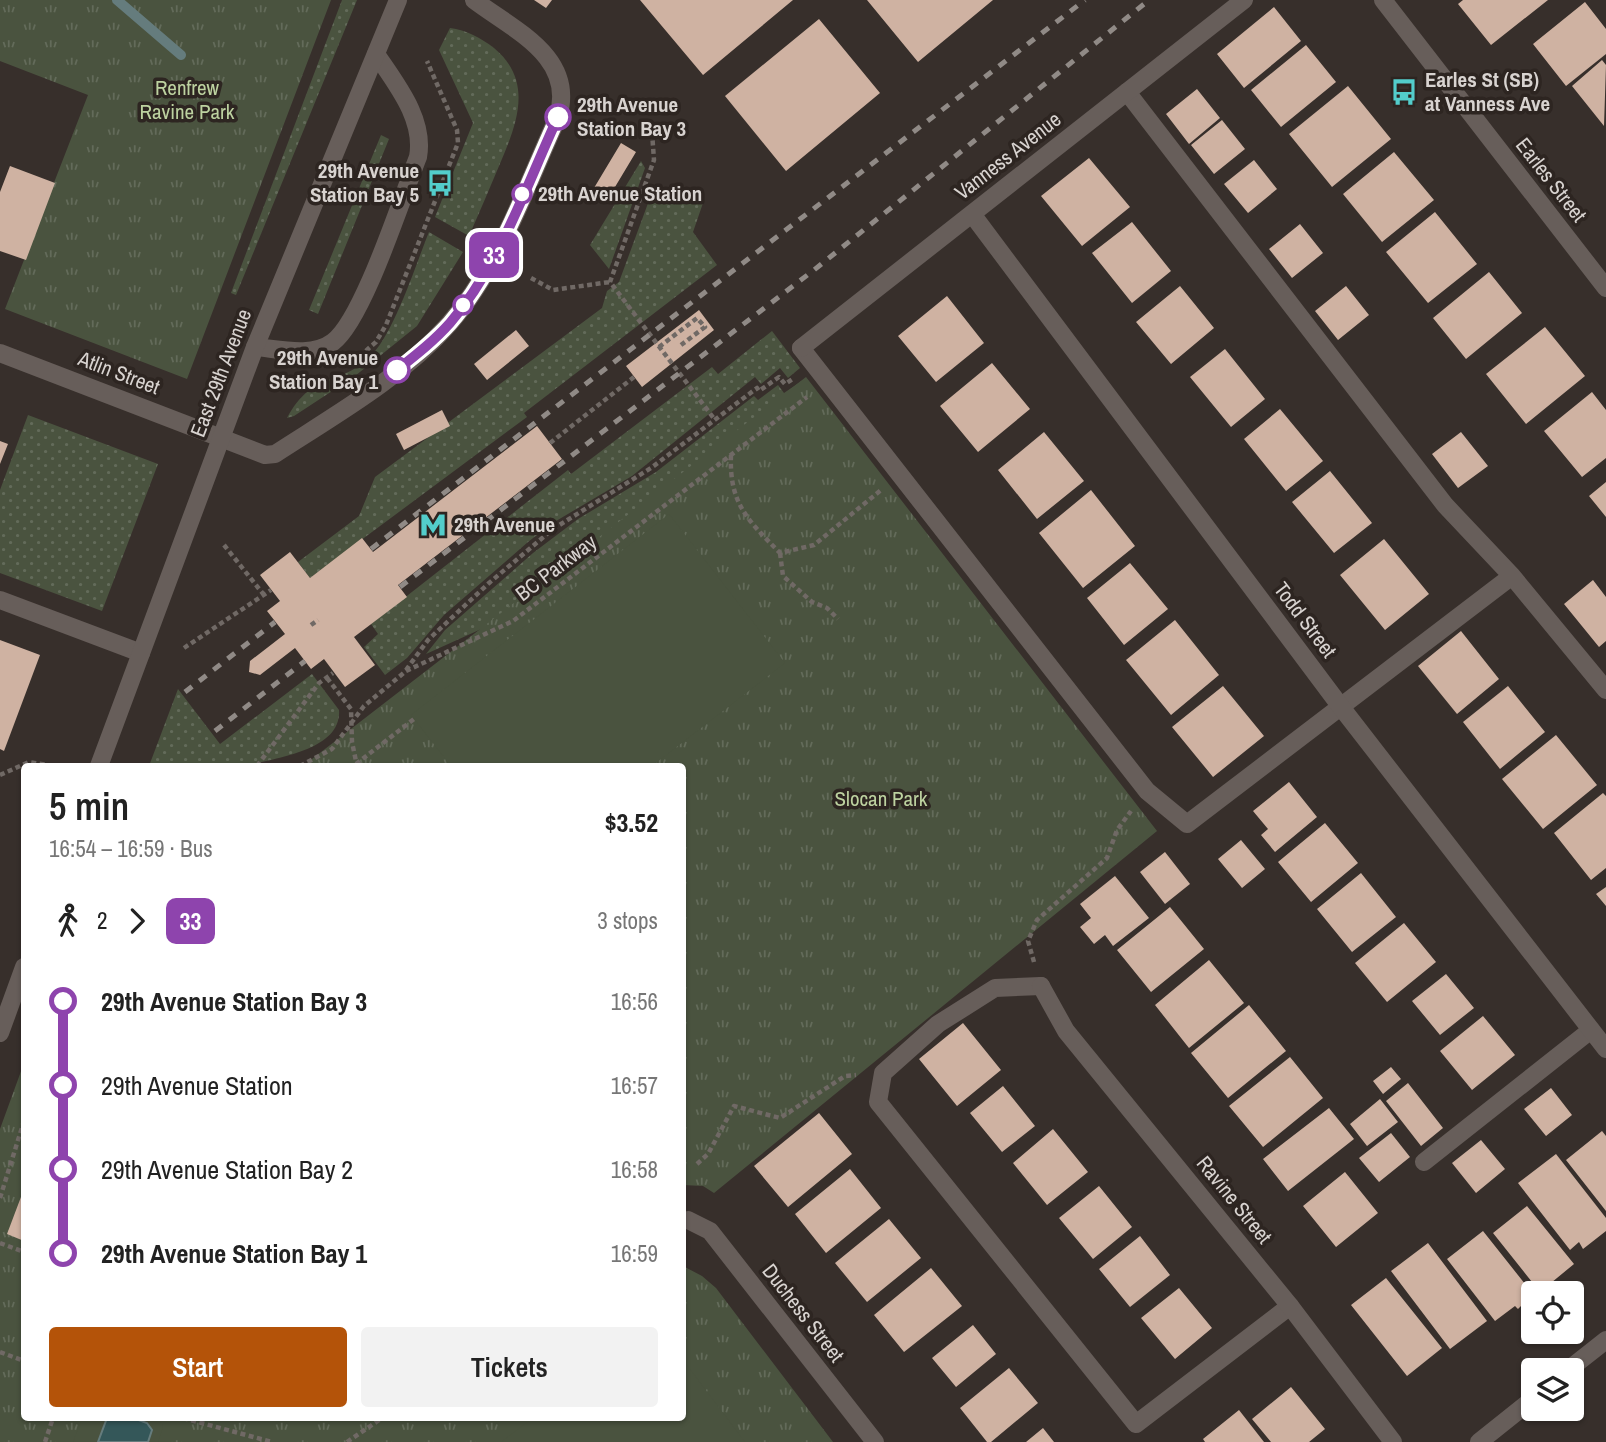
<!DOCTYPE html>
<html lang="en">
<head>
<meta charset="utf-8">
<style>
	:root { --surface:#fff; --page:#f2f2f2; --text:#222; --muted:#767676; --accent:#b45309 }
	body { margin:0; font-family:"Archivo Narrow",sans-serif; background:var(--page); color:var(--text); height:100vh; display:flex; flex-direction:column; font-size:26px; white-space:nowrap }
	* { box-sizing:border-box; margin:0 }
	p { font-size:23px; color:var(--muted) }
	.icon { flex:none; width:38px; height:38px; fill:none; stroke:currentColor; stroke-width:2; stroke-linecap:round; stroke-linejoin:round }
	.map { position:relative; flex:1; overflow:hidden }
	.drawer { position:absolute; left:21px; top:763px; width:665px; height:658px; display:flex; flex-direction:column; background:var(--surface); border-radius:7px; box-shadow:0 2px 5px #0004 }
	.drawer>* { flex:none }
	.badge { padding:0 14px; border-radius:10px; font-size:24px; line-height:46px }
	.buttons { position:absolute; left:1521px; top:1281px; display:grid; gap:14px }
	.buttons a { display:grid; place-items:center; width:63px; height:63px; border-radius:7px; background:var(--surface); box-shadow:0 2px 5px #0004; font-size:35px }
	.map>.badge { position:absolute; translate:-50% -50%; box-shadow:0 0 0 4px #fff }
	.legs { display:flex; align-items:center; gap:10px; height:77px; padding:0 28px; font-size:23px }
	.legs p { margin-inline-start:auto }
	.headline { display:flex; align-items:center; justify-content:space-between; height:119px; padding:0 28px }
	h1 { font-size:38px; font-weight:600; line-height:52px }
	.button { display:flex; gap:14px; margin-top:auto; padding:14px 28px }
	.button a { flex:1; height:80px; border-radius:7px; background:var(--accent); color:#fff; font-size:28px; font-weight:600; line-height:80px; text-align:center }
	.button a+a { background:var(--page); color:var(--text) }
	ul { padding:0 28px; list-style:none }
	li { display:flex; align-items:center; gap:24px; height:84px; font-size:26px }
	li i { display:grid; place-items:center; width:10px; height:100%; margin:0 9px; background:currentColor }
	li i::after { content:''; width:18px; height:18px; margin:-9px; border:5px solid; border-radius:50%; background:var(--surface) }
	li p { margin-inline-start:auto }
	li:first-child i { background:linear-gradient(#0000 50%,currentColor 0) }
	li:last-child i { background:linear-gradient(currentColor 50%,#0000 0) }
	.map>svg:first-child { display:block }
	.grass { fill:url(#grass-dots) }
	.park { fill:url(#park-tufts) }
	.pitch { fill:#4a533f }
	.water { fill:#345759; stroke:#657c7d; stroke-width:2 }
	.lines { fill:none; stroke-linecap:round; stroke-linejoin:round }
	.stream { stroke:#657c7d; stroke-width:10 }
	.building { fill:#cfb2a2 }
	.path { stroke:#706965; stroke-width:4.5; stroke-dasharray:5 3.5; stroke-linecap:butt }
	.lane { stroke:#675e5a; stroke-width:18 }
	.street { stroke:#675e5a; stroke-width:18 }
	.secondary { stroke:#675e5a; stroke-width:18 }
	.rail { stroke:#908a86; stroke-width:5; stroke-dasharray:9 9; stroke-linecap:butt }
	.line-1-casing { stroke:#fff; stroke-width:16 }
	.line-1 { stroke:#8e44ad; stroke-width:10 }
	.stop-1-dot { fill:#fff; stroke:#8e44ad; stroke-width:3.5 }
	.labels { text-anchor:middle; stroke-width:7; stroke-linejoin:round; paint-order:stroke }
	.poi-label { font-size:21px; font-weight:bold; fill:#d8d3d0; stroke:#2d2521; text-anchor:start }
	.park-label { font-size:21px; fill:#bdd2a0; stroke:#2d2521 }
	.stop-label { font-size:21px; font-weight:bold; fill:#d8d3d0; stroke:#2d2521; text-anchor:start }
	.street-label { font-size:21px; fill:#d8d3d0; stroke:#2d2521 }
</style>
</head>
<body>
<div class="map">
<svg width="1606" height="1442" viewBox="0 0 1606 1442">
	<defs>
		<pattern id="grass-dots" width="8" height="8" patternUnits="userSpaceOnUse" patternTransform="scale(1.75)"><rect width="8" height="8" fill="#4a533f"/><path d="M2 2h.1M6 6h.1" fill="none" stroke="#636b5a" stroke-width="1.8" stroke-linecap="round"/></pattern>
		<pattern id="park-tufts" width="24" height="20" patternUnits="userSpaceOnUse" patternTransform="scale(1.75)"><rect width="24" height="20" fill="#4a533f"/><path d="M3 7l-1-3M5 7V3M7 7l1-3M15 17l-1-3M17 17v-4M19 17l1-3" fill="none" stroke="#636b5a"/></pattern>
	</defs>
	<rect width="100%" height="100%" fill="#372f2b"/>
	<!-- grass -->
	<path class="grass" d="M342 0H357L236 295 231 293Z
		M450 28C466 30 481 38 494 48 535 82 516 126 499 166 489 190 479 213 469 236L435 217 473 123 439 50Z
		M381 135 389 139 318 314 309 310Z
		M641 161 645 168 609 269 590 245Z
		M654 187 703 203 693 232 717 265 524 413 527 417 310 578 298 562 359 516 375 477 602 308 607 291 619 282Z
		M429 232 463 252 417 326 355 376 294 416 287 418C314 370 336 387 368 359 394 335 415 266 429 232Z
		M772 331 800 368 788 378 780 368 761 384 755 377 632 476 551 524 528 542 444 615 407 658 385 675 364 647 378 634 371 624 568 470 571 474 712 367 718 374Z
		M806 378 499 621 426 654 445 630 533 553 578 519 656 472 754 396 758 400 778 385 784 393Z
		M28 415 158 464 102 611 0 573V490Z
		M312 674 339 710C342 751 274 758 246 766 229 771 170 767 149 766L178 689 220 744Z"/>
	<!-- park -->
	<path class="park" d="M0 0H331L187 379 5 309 88 95 0 61Z
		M806 377 1157 831 714 1193 703 1186 683 1185 682 766H303Z
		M24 1063V1418H682L683 1266 702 1276 716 1288 833 1442H0V1129Z"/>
	<!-- pitch -->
	<path class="pitch" d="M669 514 785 663 652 766H451L411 715Z
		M683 1360 745 1442H501L533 1418H682Z
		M82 1418H159L163 1427 158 1442H73Z"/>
	<!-- water -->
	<path class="water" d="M107 1418H133L147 1423 152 1430 148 1442H98Z"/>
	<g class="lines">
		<!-- stream -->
		<path class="stream" d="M117 0 181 55"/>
	</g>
	<!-- building -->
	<path class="building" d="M534 0H552L546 8Z
		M640 0H793L703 75Z
		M867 0H993L918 62Z
		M1463 0H1548L1491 45 1458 4Z
		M1585 2 1606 29V54L1566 86 1533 44Z
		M1274 7 1301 41 1244 88 1217 54Z
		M819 19 880 93 786 171 725 96Z
		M1306 45 1336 82 1281 127 1251 90Z
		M1602 60 1606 65 1604 126 1572 86Z
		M1348 86 1391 139 1332 187 1289 134Z
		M1197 89 1220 118 1189 144 1166 114Z
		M1222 120 1245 149 1214 174 1191 145Z
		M621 143 636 152 609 197 594 188Z
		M1394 152 1434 200 1382 242 1343 194Z
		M1089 158 1130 207 1082 246 1041 196Z
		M1254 160 1277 189 1248 213 1224 184Z
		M10 166 55 183 26 260 0 251V192Z
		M1435 212 1477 264 1428 303 1386 252Z
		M1132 222 1171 271 1132 303 1092 253Z
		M1300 224 1323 253 1292 278 1269 249Z
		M1489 272 1522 313 1466 359 1433 318Z
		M1180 286 1214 328 1171 364 1136 322Z
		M1346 286 1369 315 1338 340 1315 311Z
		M947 296 984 343 936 382 898 336Z
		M699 310 714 330 642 387 626 366Z
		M1545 327 1585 376 1526 424 1486 374Z
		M516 330 529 346 487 380 474 364Z
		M1225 349 1265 399 1231 427 1190 377Z
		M992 363 1030 409 978 452 940 406Z
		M1592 392 1606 410V458L1582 477 1544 431Z
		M1280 409 1323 461 1286 491 1244 439Z
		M442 410 450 426 404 450 396 434Z
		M537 426 562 459 398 585 407 597 354 637 375 665 345 687 324 659 311 669 295 648 260 675 249 672 250 661 285 634 267 611 280 601 260 575 290 552 310 578 362 538 373 552Z
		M1044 432 1084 481 1037 519 998 470Z
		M1461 432 1488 466 1458 488 1432 454Z
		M0 441 8 444 0 464Z
		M1330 471 1372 523 1334 553 1292 502Z
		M1606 482V517L1589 496Z
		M1091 490 1135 546 1083 588 1039 533Z
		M1384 539 1429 594 1385 630 1340 575Z
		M1130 563 1168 609 1124 645 1087 598Z
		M1593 580 1606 597V641L1599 647 1564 604Z
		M1175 620 1219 675 1171 715 1126 660Z
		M1461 631 1499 679 1457 714 1418 666Z
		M0 640 40 655 4 751 0 749Z
		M1223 686 1264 736 1213 777 1172 727Z
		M1508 686 1545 732 1500 769 1463 722Z
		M1556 735 1597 785 1543 829 1502 779Z
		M1289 782 1317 817 1275 852 1261 835 1268 829 1253 811Z
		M1603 793 1606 796V868L1591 880 1554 833Z
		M1325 823 1358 863 1311 902 1278 862Z
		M1241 840 1265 869 1242 888 1218 859Z
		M1165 852 1190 884 1165 904 1140 872Z
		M1361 873 1396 917 1352 952 1317 909Z
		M1115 876 1149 918 1113 946 1105 935 1094 944 1080 927 1091 918 1080 904Z
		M1606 887V906L1596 894Z
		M1170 907 1204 949 1151 992 1117 950Z
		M1404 923 1436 962 1387 1002 1355 963Z
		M1209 960 1244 1003 1189 1048 1155 1005Z
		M1446 974 1474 1008 1440 1035 1412 1001Z
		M1249 1005 1286 1051 1228 1098 1191 1053Z
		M1483 1016 1515 1055 1472 1090 1440 1051Z
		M963 1023 1001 1070 957 1106 919 1059Z
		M1290 1057 1323 1098 1263 1147 1229 1106Z
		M1391 1067 1401 1079 1383 1094 1373 1081Z
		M1408 1083 1443 1128 1421 1146 1386 1101Z
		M1003 1086 1035 1126 1002 1152 970 1113Z
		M1551 1088 1572 1115 1546 1136 1524 1109Z
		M1380 1099 1398 1122 1367 1146 1350 1124Z
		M1329 1108 1354 1139 1288 1191 1263 1159Z
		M819 1113 852 1154 788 1207 754 1166Z
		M1053 1129 1088 1172 1047 1205 1013 1163Z
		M1602 1131 1606 1136V1211L1566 1160Z
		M1391 1133 1410 1157 1379 1182 1359 1158Z
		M1481 1140 1505 1169 1476 1193 1452 1163Z
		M1556 1154 1606 1218V1231L1583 1249 1579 1242 1570 1250 1518 1183Z
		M850 1169 881 1208 826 1253 795 1214Z
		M1345 1172 1378 1213 1336 1247 1303 1206Z
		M1099 1186 1132 1227 1093 1259 1059 1218Z
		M24 1189V1241L7 1234Z
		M1527 1206 1574 1264 1540 1292 1493 1233Z
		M889 1219 921 1258 867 1302 835 1263Z
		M1483 1231 1533 1294 1518 1309 1515 1306 1495 1321 1447 1259Z
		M1140 1236 1170 1275 1130 1307 1099 1269Z
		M1428 1243 1487 1321 1450 1349 1391 1271Z
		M931 1268 962 1306 904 1352 874 1315Z
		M1386 1278 1442 1348 1407 1376 1351 1305Z
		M1179 1288 1212 1328 1175 1359 1141 1318Z
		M973 1325 996 1354 956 1387 932 1358Z
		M1009 1368 1038 1403 991 1442H987L960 1408Z
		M1291 1387 1325 1429 1309 1442H1271L1252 1419Z
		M1239 1410 1264 1442H1205L1203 1439Z
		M1043 1428 1054 1442H1026Z"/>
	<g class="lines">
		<!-- path -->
		<path class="path" d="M652 132 654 160 610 282 715 420
			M531 278 553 290 610 282
			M659 347 697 318 705 327 681 345
			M353 362 376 342 386 325 458 143 457 130 427 61
			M293 387 316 378
			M550 443 634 377
			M731 455C729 504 748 520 780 553L814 545 881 490
			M224 545 264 595
			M780 553 783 576 812 602 827 608 838 619
			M311 625 318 620
			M184 648 271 590
			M406 670 428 640 489 583 553 529 651 468 757 388 759 391 779 377 785 384 794 378
			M327 678 351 709 352 742 357 766
			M356 764 414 719
			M257 766 319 683 333 673
			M300 766 332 749 364 706 406 671 513 621 807 397
			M0 775 29 762 53 766
			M1034 962 1028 941 1037 920 1107 858 1117 830 1131 811
			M697 1164 708 1154 734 1106 780 1118 845 1076 856 1075
			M0 1198 24 1121
			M0 1243 24 1252
			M0 1352 24 1361
			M183 1418 272 1442
			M45 1442 53 1418
			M347 1442 382 1418"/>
		<!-- lane -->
		<path class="lane" d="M1127 92 1445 505 1512 576 1606 690
			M255 347C279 349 312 358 333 342 363 320 402 197 418 157 425 119 396 84 376 54
			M801 348 1147 791 1187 824 1512 576
			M221 438 265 455 275 454C335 415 401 378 449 324 500 266 526 186 558 117 576 57 515 31 474 0
			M0 600 141 653
			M1041 986 995 988 938 1024 883 1073 878 1102 1136 1424 1290 1306
			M1424 1162 1591 1030"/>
		<!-- street -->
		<path class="street" d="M972 214 1341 707 1606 1049
			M801 348 1244 0
			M0 353 221 438
			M1041 986 1066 1031 1290 1306 1393 1442
			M688 1220 710 1231 875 1442
			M1568 1370 1606 1340
			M1479 1442 1533 1399"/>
		<!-- secondary -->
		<path class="secondary" d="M1383 0 1606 288
			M99 766 255 347 398 0
			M0 1033 24 967"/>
		<!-- rail -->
		<path class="rail" d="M371 549 1085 0
			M400 587 814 270 1149 0
			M185 692 275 622
			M215 731 305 661"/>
	</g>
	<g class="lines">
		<defs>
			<path id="line-1" d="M397 370C416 355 434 341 450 323 500 265 526 186 558 117"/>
		</defs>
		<!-- line-1 casing -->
		<use href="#line-1" class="line-1-casing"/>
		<!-- line-1 -->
		<use href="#line-1" class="line-1"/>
	</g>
	<!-- icons -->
	<defs>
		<symbol id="bus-bare" viewBox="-9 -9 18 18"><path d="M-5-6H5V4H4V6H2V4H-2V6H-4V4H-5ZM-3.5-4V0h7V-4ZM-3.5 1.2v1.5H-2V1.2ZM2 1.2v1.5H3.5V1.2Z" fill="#53cdcb" stroke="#2d2521" stroke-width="2.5" paint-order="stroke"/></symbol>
		<symbol id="metro-bare" viewBox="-9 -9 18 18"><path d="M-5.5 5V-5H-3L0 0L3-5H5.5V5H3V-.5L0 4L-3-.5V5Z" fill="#53cdcb" stroke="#2d2521" stroke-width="2.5" paint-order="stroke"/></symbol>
	</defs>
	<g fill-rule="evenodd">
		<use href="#bus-bare" x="1385" y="73" width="38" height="38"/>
		<use href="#bus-bare" x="421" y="164" width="38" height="38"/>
		<use href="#metro-bare" x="414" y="506" width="38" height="38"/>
	</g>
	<!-- markers -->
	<g class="stop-1-dot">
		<circle cx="558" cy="117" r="12"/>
		<circle cx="522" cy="194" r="9"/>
		<circle cx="463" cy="305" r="9"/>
		<circle cx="397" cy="370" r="12"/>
	</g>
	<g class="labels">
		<!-- poi labels -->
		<g class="poi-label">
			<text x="1425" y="87">Earles St (SB)<tspan x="1425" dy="24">at Vanness Ave</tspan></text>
			<text x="419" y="178" text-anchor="end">29th Avenue<tspan x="419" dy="24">Station Bay 5</tspan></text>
			<text x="454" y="532">29th Avenue</text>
		</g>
		<!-- park labels -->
		<g class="park-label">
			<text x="187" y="95">Renfrew<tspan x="187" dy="24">Ravine Park</tspan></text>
			<text x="881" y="806">Slocan Park</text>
		</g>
		<!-- stop labels -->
		<g class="stop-label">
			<text x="577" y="112">29th Avenue<tspan x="577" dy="24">Station Bay 3</tspan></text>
			<text x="538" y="201">29th Avenue Station</text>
			<text x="378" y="365" text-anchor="end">29th Avenue<tspan x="378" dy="24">Station Bay 1</tspan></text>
		</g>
		<!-- street labels -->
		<g class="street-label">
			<text transform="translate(1008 156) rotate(-38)" y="7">Vanness Avenue</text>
			<text transform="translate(1551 180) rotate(52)" y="7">Earles Street</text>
			<text transform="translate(119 373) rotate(21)" y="7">Atlin Street</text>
			<text transform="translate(221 373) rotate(-69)" y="7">East 29th Avenue</text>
			<text transform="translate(556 568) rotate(-37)" y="7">BC Parkway</text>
			<text transform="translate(1305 620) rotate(53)" y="7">Todd Street</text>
			<text transform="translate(1234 1200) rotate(51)" y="7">Ravine Street</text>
			<text transform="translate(803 1313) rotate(52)" y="7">Duchess Street</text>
		</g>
	</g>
</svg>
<div class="buttons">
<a><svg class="icon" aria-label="locate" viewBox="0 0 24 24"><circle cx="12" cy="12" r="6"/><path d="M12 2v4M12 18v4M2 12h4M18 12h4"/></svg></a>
<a><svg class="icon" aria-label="layers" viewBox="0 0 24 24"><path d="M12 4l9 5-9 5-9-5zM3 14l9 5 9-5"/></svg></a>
</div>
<b class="badge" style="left:494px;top:255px;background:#8e44ad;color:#fff">33</b>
<section class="drawer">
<div class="headline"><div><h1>5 min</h1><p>16:54 – 16:59 · Bus</p></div><b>$3.52</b></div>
<div class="legs"><svg class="icon" aria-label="walk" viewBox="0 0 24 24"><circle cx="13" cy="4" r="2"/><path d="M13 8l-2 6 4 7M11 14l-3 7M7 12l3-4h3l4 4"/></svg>2<svg class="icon" aria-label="forward" viewBox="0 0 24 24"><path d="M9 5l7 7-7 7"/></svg><b class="badge" style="background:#8e44ad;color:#fff">33</b><p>3 stops</p></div>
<ul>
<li><i style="color:#8e44ad"></i><b>29th Avenue Station Bay 3</b><p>16:56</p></li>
<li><i style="color:#8e44ad"></i><span>29th Avenue Station</span><p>16:57</p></li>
<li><i style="color:#8e44ad"></i><span>29th Avenue Station Bay 2</span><p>16:58</p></li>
<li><i style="color:#8e44ad"></i><b>29th Avenue Station Bay 1</b><p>16:59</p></li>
</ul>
<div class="button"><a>Start</a><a>Tickets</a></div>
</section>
</div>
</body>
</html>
